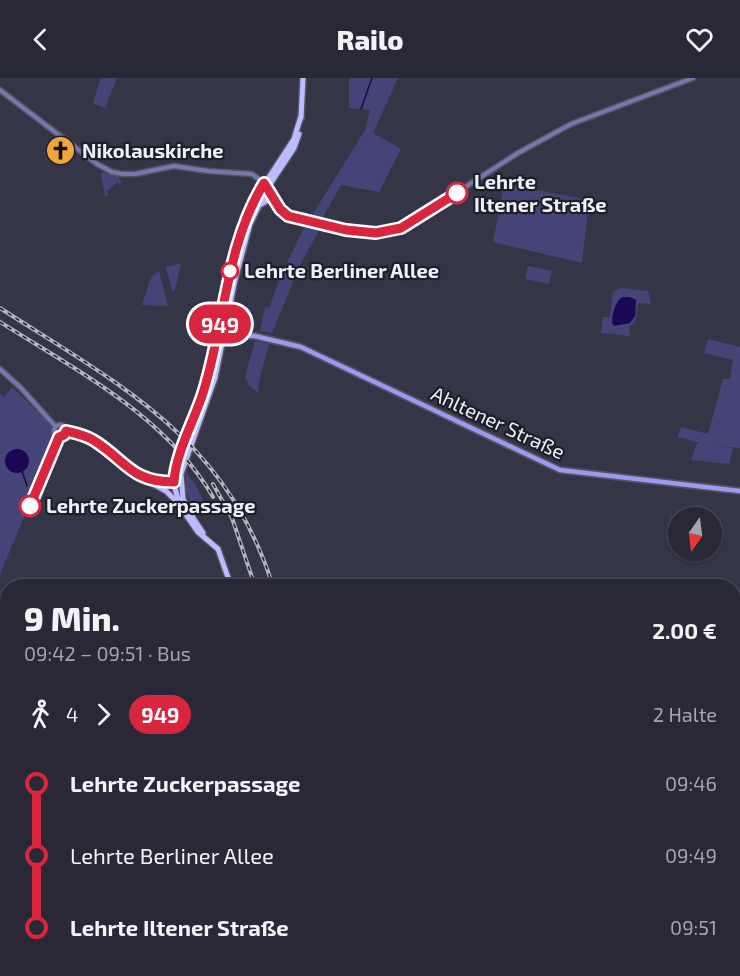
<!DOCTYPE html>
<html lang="de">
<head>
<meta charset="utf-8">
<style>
	:root { --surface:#282836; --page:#343442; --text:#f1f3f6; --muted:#a5a6ad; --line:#444451 }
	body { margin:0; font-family:"Exo 2",sans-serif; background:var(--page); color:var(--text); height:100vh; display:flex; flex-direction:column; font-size:22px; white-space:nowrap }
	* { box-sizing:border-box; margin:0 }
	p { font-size:20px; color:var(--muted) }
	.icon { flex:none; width:33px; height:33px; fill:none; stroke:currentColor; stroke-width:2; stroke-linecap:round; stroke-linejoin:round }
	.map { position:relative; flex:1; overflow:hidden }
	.drawer { position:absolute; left:0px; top:501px; width:741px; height:398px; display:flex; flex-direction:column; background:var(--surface); border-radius:24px 24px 0 0; box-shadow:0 2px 4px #0004,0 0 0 2px var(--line) }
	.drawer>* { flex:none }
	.badge { padding:0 12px; border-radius:20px; font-size:21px; line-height:39px }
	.needle { width:39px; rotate:194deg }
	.buttons { position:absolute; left:668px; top:429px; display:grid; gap:12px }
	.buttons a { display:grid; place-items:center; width:54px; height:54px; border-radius:50%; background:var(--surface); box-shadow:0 2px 4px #0004,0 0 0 2px var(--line); font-size:30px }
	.map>.badge { position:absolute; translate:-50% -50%; box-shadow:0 0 0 3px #fff }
	.legs { display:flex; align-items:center; gap:9px; height:66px; padding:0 24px; font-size:20px }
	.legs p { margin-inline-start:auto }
	.head { display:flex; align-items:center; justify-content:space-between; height:102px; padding:0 24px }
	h1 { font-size:33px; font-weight:800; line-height:45px }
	ul { padding:0 24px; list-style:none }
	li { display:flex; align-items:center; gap:21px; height:72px; font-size:22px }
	li i { display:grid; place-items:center; width:9px; height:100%; margin:0 8px; background:currentColor }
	li i::after { content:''; width:15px; height:15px; margin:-8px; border:4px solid; border-radius:50%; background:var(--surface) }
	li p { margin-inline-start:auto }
	li:first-child i { background:linear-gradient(#0000 50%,currentColor 0) }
	li:last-child i { background:linear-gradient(currentColor 50%,#0000 0) }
	header { display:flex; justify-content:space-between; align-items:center; height:78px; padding:0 24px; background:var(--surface); font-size:27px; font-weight:800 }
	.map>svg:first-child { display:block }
	.green { fill:#454478 }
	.water { fill:#1b0755 }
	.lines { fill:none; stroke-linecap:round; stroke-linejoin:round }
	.stream { stroke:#1b0755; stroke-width:1.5 }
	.tertiary-casing { stroke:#535364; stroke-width:7 }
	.secondary-casing { stroke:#535364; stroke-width:8 }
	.primary-casing { stroke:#535364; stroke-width:8 }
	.tertiary { stroke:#7677ae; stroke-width:4 }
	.secondary { stroke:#9a9af1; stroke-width:4.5 }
	.primary { stroke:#babcff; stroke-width:5 }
	.rail-casing { stroke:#b3b3c1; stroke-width:4 }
	.rail { stroke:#1d1e26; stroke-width:1.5; stroke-dasharray:4.5; stroke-linecap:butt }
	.line-1-casing { stroke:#fff; stroke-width:14 }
	.line-1 { stroke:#d7263d; stroke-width:9 }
	.stop-1-dot { fill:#fff; stroke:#d7263d; stroke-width:3 }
	.labels { text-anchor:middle; stroke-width:4.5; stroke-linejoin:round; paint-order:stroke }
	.poi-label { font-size:20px; font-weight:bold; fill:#eeeffa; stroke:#1d1e26; text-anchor:start }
	.stop-label { font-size:20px; font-weight:bold; fill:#eeeffa; stroke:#1d1e26; text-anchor:start }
	.street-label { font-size:20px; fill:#eeeffa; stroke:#1d1e26 }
</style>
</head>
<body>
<header><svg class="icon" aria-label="back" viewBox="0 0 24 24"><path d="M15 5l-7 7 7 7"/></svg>Railo<svg class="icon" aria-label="heart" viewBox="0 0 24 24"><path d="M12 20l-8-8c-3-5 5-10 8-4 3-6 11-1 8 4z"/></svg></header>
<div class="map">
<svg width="740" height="898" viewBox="0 0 740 898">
	<rect width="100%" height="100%" fill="#353548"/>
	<!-- green -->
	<path class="green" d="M101 0H117L105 30 93 25Z
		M349 0H398L373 55 401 71 379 114 341 107 322 141 311 139 365 52 370 32 349 30Z
		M103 94 117 98 122 104 120 106 118 104 107 113 109 116 105 119 101 96Z
		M504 106 589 122 582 185 493 164Z
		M305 148 319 152 300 187 272 255 260 253 265 229 269 230 283 193Z
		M181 185 175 212 172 213 166 189Z
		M528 188 552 193 549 206 525 201Z
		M159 193 168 228 142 227 151 199Z
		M621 210 648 213 651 226 638 225 635 244 629 249 630 258 601 255 603 239H610L613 214Z
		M708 261 740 269V370L713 367 733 370 729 386 691 382 697 366 700 365 678 359 681 349 708 356 723 301H730L733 282 704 275Z
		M255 263 269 266 259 303 258 315 249 307 245 299Z
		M12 309 45 341 52 350V356L57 361 0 496V316L4 319Z
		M186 394 195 406 206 427 195 438 186 414Z
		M740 588V732L734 731V598Z
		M734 737 740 738V805L734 804Z"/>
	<!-- water -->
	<path class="water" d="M622 219H630L636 222 635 238 630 245 614 248 612 245C612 237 615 224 622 219Z
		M5 383a12 12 0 1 1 24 0a12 12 0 1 1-24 0Z"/>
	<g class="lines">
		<!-- stream -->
		<path class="stream" d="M361 31 372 0
			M22 393 27 408
			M734 599 740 591
			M391 898 401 891"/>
		<defs>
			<path id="tertiary" d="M0 12 97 86 112 94 122 96H135L174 88 208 93 252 96 264 105 280 131 288 138 346 152 385 154 401 150 416 141 518 75 571 46 693 0
				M0 291 21 310 56 349
				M54 353a6 6 0 1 1 12 0a6 6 0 1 1-12 0Z
				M66 353 94 362 131 393 141 399
				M148 402 177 404"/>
			<path id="secondary" d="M221 256 255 258 301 269 560 392 740 413"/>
			<path id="primary" d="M301 40 303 0
				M260 127 268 122 276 126
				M140 399 166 413 177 424
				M203 455 193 440 183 421 181 396 215 300 235 202 250 146 268 109 294 70 299 56
				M231 508 218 471 198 454 180 428 175 410V399L179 382 209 298 229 200 241 154 260 113 294 61 301 38
				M222 898 225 891"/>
		</defs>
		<!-- tertiary casing -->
		<use href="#tertiary" class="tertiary-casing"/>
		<!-- secondary casing -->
		<use href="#secondary" class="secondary-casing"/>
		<!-- primary casing -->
		<use href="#primary" class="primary-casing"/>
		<!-- tertiary -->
		<use href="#tertiary" class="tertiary"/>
		<!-- secondary -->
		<use href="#secondary" class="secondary"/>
		<!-- primary -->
		<use href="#primary" class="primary"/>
		<defs>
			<path id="rail" d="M0 230C123 309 225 359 273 508
				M0 244C77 293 165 337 213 419
				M213 406 232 440 255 508
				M734 812H740
				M734 824H740
				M734 852 740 853
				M734 873 740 875
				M236 898 240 891
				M270 898 282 891
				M285 898 298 891"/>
		</defs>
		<!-- rail casing -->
		<use href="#rail" class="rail-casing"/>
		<!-- rail -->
		<use href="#rail" class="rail"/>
	</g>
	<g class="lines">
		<defs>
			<path id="line-1" d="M30 428 59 359 64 357 66 353C75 355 85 357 93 362 126 382 130 404 174 404 176 373 195 342 204 312 225 243 226 168 264 105L280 131 288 138 346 152 376 155 401 150 457 115"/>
		</defs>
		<!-- line-1 casing -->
		<use href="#line-1" class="line-1-casing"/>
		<!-- line-1 -->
		<use href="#line-1" class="line-1"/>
	</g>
	<!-- icons -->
	<defs>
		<symbol id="church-disc" viewBox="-11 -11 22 22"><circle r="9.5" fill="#efa73d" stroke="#1d1e26"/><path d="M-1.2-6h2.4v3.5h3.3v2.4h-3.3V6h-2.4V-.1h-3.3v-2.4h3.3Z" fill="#111"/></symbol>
	</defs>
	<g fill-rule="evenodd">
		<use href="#church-disc" x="44" y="56" width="33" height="33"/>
	</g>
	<!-- markers -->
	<g class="stop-1-dot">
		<circle cx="457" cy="115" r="10"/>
		<circle cx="230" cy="193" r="8"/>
		<circle cx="30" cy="428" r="10"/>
	</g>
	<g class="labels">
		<!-- poi labels -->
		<g class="poi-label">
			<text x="82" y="80">Nikolauskirche</text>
		</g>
		<!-- stop labels -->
		<g class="stop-label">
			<text x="474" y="111">Lehrte<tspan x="474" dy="23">Iltener Straße</tspan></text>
			<text x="244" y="200">Lehrte Berliner Allee</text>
			<text x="46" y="435">Lehrte Zuckerpassage</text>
		</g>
		<!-- street labels -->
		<g class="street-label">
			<text transform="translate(498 345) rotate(25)" y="7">Ahltener Straße</text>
		</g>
	</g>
</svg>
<div class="buttons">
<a><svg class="needle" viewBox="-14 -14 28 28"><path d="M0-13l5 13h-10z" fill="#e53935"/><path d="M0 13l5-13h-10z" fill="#a5a6ad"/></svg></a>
</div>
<b class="badge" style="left:220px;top:246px;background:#d7263d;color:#fff">949</b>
<section class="drawer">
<div class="head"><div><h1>9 Min.</h1><p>09:42 – 09:51 · Bus</p></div><b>2.00 €</b></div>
<div class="legs"><svg class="icon" aria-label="walk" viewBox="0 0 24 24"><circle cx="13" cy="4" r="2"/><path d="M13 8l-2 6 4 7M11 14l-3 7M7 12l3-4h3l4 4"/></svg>4<svg class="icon" aria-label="forward" viewBox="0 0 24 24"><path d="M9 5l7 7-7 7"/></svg><b class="badge" style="background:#d7263d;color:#fff">949</b><p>2 Halte</p></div>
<ul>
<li><i style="color:#d7263d"></i><b>Lehrte Zuckerpassage</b><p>09:46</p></li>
<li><i style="color:#d7263d"></i><span>Lehrte Berliner Allee</span><p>09:49</p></li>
<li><i style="color:#d7263d"></i><b>Lehrte Iltener Straße</b><p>09:51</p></li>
</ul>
</section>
</div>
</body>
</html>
